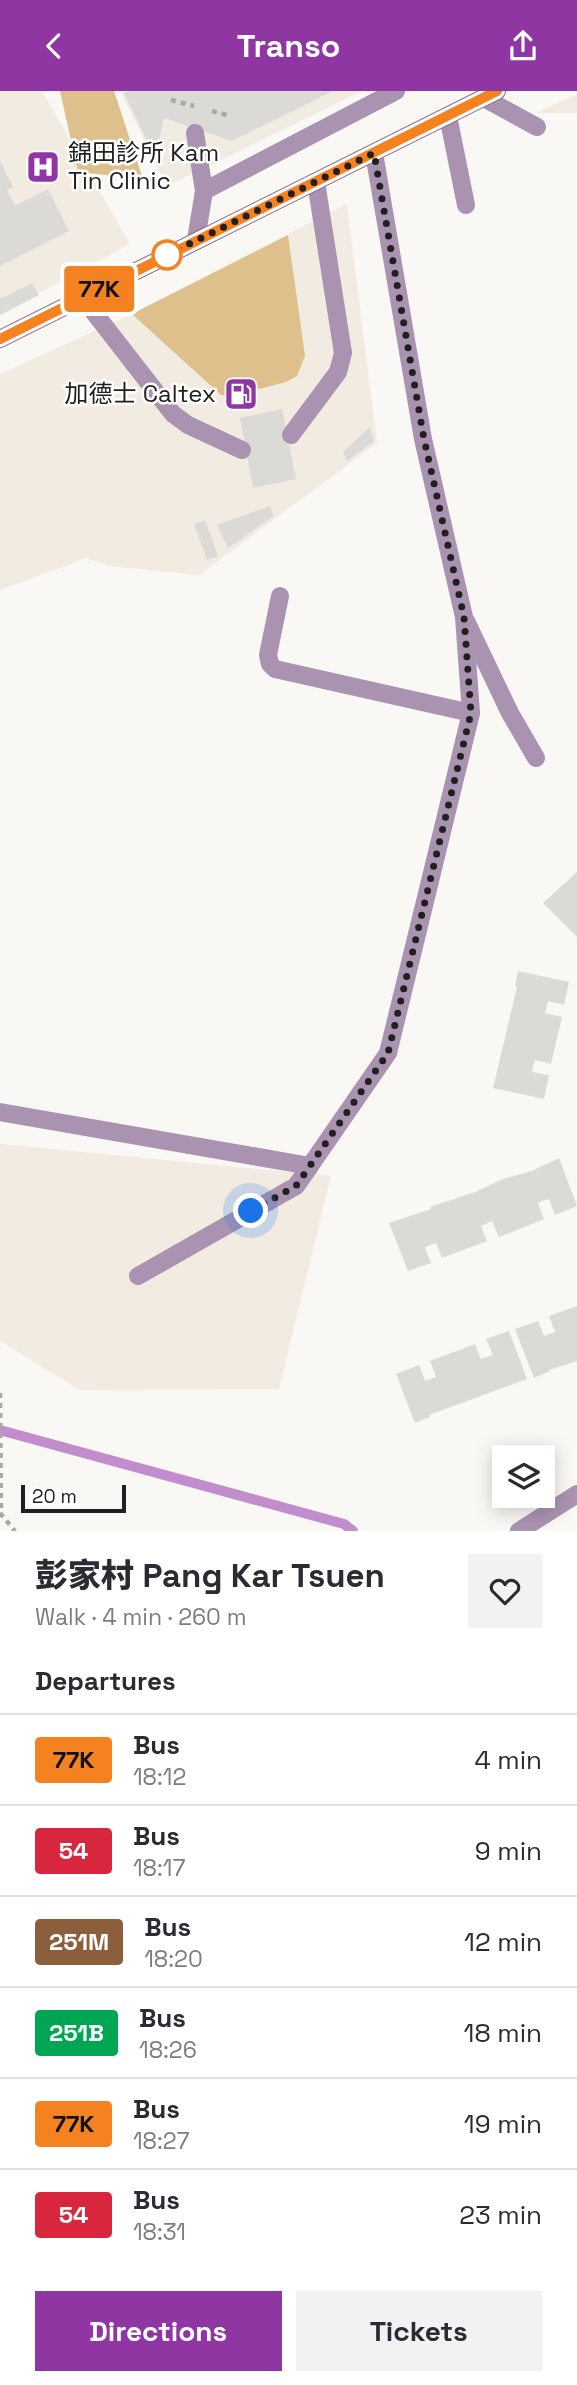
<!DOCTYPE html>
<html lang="en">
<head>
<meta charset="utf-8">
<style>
	:root { --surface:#fff; --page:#f2f2f3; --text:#2b2b33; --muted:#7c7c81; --line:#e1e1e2; --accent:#8f36a3 }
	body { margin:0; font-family:"Space Grotesk","Noto Sans TC",sans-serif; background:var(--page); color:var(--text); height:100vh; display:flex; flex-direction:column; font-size:26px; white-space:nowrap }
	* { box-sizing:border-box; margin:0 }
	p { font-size:23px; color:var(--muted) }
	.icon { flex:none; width:38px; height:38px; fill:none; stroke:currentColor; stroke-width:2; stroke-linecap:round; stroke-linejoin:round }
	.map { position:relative; height:1440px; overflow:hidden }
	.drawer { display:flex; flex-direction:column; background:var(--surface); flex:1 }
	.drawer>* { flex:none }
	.badge { padding:0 14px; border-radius:5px; font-size:24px; line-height:46px }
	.tools { position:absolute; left:492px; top:1354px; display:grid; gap:14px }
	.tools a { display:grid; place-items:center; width:63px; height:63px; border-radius:0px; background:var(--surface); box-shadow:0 4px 18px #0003; font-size:35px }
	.scale { position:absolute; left:21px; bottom:18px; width:105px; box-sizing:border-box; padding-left:7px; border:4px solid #20201f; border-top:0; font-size:19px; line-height:24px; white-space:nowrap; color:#20201f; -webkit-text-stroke:5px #fff; paint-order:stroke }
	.you { position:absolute; width:35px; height:35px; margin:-18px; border:5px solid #fff; border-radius:50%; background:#1a73e8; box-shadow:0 0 0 10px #1a73e833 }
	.map>.badge { position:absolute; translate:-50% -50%; box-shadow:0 0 0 4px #fff }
	h2 { padding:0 35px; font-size:26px; line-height:63px }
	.round { display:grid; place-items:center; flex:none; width:74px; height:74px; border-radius:0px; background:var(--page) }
	.overview { display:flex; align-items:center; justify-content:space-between; height:119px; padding:0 35px }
	h1 { font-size:33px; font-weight:800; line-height:52px }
	.cta { display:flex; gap:14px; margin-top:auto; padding:14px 35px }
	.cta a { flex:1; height:80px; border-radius:0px; background:var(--accent); color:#fff; font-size:28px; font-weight:800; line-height:80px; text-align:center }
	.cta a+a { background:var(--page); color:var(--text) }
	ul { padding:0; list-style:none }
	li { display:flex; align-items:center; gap:21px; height:91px; padding:0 35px; border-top:2px solid var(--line) }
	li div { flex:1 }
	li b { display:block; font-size:26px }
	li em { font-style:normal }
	li .badge { min-width:77px; font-weight:700; text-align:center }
	header { display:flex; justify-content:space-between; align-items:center; height:91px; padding:0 35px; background:var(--accent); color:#fff; font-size:32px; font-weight:800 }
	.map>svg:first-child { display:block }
	.built { fill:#f1ebe2 }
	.green { fill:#dec08c }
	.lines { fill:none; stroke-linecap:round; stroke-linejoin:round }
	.stream { stroke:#c18dcd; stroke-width:10 }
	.building { fill:#dbdad7 }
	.path { stroke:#a8a8a5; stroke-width:4.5; stroke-dasharray:5 5; stroke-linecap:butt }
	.service { stroke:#aa93b0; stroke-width:18 }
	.minor { stroke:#aa93b0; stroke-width:18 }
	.secondary { stroke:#84638c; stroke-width:18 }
	.line-casing { stroke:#fff; stroke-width:16 }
	.line { stroke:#f58220; stroke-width:10 }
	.walk { stroke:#20201f; stroke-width:7; stroke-dasharray:0 12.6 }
	.stop-dot { fill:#fff; stroke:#f58220; stroke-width:3.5 }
	.labels { text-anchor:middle; stroke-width:5; stroke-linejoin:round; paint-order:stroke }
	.poi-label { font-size:24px; fill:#20201f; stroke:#fff; text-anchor:start }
</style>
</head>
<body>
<header><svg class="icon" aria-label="back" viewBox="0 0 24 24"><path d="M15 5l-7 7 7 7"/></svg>Transo<svg class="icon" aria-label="share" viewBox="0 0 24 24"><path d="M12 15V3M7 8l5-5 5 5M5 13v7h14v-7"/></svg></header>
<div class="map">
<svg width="577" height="1440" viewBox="0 0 577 1440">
	<rect width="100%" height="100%" fill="#f9f8f5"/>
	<!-- built -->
	<path class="built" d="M0 0H42L130 153 0 223Z
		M124 0H362L167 95 121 2Z
		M577 3V22H536Z
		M347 113 377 352 199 484 108 475 87 467 0 499V283L132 223Z
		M0 1053 331 1085 279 1298 80 1299 0 1250Z"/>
	<!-- green -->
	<path class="green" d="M60 0H114L143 88 78 81Z
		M288 144 305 265 297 285 286 291 232 305 221 304 132 223Z"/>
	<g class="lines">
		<!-- stream -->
		<path class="stream" d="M0 1339 344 1433 353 1440"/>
	</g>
	<!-- building -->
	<path class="building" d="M129 0H333L232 50 164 27 159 49 148 52 124 2Z
		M0 70 13 96 7 99 15 115 48 98 69 140 0 175Z
		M32 192 39 204 0 224V208Z
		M282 318 296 388 253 397 240 327Z
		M370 336 374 350 347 370 343 361Z
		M270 415 274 425 228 457 217 434Z
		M205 429 218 465 207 469 194 433Z
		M577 781V846L543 812Z
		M518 880 569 891 564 914 548 910 545 922 562 926 551 973 535 969 533 975 532 981 549 984 544 1008 493 997 517 896 515 895Z
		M559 1067 577 1115 555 1124 549 1108 543 1110 538 1112 544 1128 499 1146 492 1130 481 1135 487 1150 442 1167 436 1152 425 1156 431 1172 408 1180 389 1132 431 1118 430 1116 475 1101 503 1088 532 1080Z
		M577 1215V1270L549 1279 550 1280 534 1287 515 1238 538 1230 544 1245 550 1243 555 1241 549 1225Z
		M509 1240 527 1288 429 1324 430 1326 415 1332 396 1283 419 1274 425 1290 436 1286 430 1270 475 1253 481 1268 493 1264 486 1248Z"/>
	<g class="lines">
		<!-- path -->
		<path class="path" d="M171 9 194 15
			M212 20 230 25
			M0 1302 1 1422
			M0 1422 15 1440"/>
		<!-- service -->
		<path class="service" d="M484 7 537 36
			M448 25 466 114
			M195 42 204 100
			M82 206 173 323 188 334 242 359
			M291 344 338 281 343 262 316 91
			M280 505 268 564 270 573 275 578 471 622
			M466 530 510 622 536 667
			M138 1185 296 1095 310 1075"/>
		<!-- minor -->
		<path class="minor" d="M196 149 204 100 396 0
			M0 1021 310 1075 388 962 471 622 464 526 423 348 374 62
			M519 1440 577 1403"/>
		<!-- secondary -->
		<path class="secondary" d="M0 248 497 0"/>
	</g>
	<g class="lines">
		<defs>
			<path id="line" d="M0 248 497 0"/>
		</defs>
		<!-- line casing -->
		<use href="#line" class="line-casing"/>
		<!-- line -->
		<use href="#line" class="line"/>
		<!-- walk -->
		<path class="walk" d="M167 164 374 62 424 348 464 526 471 622 388 962 296 1095 251 1120"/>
	</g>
	<!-- icons -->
	<defs>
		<symbol id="hospital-square" viewBox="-11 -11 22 22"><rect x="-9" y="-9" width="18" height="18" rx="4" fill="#8f36a3" stroke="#fff"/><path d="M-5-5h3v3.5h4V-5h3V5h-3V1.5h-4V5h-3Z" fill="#fff"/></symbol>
		<symbol id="fuel-square" viewBox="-11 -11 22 22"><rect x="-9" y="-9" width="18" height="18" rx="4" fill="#8f36a3" stroke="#fff"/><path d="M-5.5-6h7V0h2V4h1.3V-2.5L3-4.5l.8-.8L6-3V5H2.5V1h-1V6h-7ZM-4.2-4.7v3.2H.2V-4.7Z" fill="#fff"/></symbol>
	</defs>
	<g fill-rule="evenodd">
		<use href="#hospital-square" x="24" y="57" width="38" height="38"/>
		<use href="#fuel-square" x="222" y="284" width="38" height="38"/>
	</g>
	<!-- markers -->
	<circle class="stop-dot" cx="167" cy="164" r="14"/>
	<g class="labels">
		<!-- poi labels -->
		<g class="poi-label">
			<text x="68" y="70">錦田診所 Kam<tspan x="68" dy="28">Tin Clinic</tspan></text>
			<text x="216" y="311" text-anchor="end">加德士 Caltex</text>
		</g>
	</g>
</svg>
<div class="tools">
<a><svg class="icon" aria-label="layers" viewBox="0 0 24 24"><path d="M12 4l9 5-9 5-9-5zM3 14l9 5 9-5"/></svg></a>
</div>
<div class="scale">20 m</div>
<div class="you" style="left:251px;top:1120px"></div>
<b class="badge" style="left:99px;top:198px;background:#f58220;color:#111">77K</b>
</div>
<section class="drawer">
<div class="overview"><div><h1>彭家村 Pang Kar Tsuen</h1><p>Walk · 4 min · 260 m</p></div><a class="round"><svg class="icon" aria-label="heart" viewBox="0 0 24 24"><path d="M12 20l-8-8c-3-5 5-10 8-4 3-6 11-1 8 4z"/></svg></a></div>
<h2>Departures</h2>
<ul>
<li><span class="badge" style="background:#f58220;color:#111">77K</span><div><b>Bus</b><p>18:12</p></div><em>4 min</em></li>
<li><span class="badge" style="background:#d7263d;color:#fff">54</span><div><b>Bus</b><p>18:17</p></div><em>9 min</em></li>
<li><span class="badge" style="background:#8b5e3c;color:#fff">251M</span><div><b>Bus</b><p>18:20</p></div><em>12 min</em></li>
<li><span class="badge" style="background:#00a651;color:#fff">251B</span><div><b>Bus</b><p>18:26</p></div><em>18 min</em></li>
<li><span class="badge" style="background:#f58220;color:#111">77K</span><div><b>Bus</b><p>18:27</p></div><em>19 min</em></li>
<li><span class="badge" style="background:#d7263d;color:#fff">54</span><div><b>Bus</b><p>18:31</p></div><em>23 min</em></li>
</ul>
<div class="cta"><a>Directions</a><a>Tickets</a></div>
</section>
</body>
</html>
